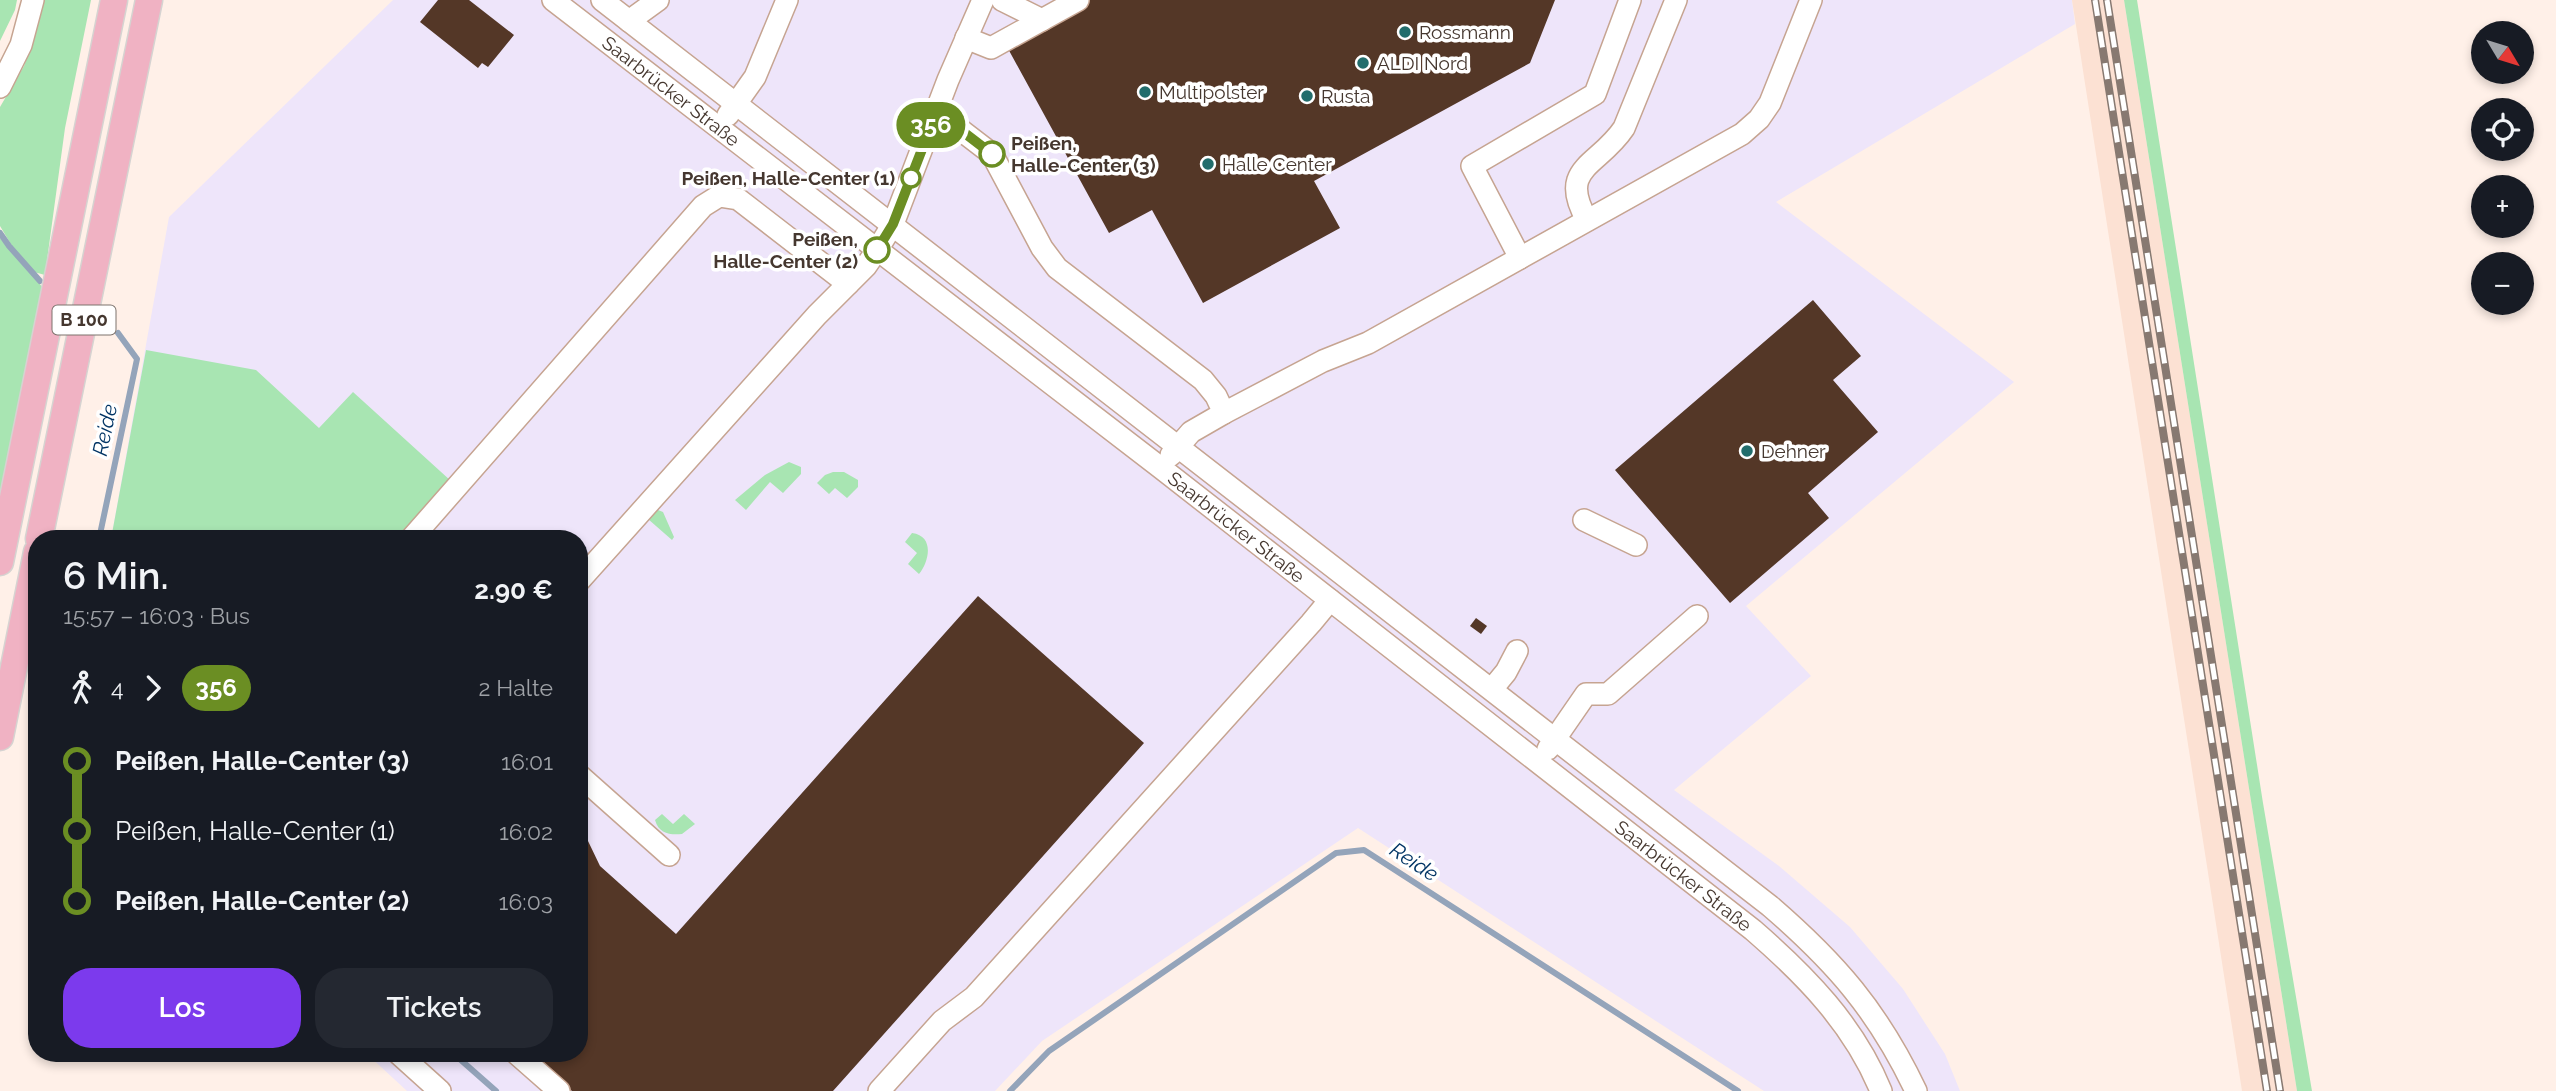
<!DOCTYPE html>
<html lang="de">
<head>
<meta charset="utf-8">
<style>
	:root { --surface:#171b24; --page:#242831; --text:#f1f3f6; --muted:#9ea1a6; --accent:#7c3aed }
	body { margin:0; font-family:Raleway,sans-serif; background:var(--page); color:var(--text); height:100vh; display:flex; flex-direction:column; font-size:26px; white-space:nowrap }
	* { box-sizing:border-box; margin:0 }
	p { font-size:23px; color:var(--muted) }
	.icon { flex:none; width:38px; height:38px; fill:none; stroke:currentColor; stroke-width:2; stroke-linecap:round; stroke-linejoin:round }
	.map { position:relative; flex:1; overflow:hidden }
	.sheet { position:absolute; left:28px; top:530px; width:560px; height:532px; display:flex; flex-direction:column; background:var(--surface); border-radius:28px; box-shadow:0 4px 10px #0003 }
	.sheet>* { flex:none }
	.badge { padding:0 14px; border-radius:23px; font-size:24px; line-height:46px }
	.needle { width:46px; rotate:128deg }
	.fabs { position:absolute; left:2471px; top:21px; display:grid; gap:14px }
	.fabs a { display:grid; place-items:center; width:63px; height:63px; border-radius:50%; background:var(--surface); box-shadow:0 4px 10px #0003; font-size:35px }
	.map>.badge { position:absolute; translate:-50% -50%; box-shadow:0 0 0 4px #fff }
	.legs { display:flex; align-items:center; gap:10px; height:77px; padding:0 35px; font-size:23px }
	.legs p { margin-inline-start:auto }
	.head { display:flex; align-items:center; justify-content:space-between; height:119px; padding:0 35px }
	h1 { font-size:38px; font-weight:600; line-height:52px }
	.cta { display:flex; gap:14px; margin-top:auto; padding:14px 35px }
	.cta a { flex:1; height:80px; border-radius:28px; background:var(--accent); color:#fff; font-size:28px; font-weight:600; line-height:80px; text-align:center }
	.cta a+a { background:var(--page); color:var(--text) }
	ul { padding:0 35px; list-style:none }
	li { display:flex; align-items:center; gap:24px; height:70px; font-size:26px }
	li i { display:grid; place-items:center; width:10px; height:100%; margin:0 9px; background:currentColor }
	li i::after { content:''; width:18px; height:18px; margin:-9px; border:5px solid; border-radius:50%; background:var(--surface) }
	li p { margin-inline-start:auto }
	li:first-child i { background:linear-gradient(#0000 50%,currentColor 0) }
	li:last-child i { background:linear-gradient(currentColor 50%,#0000 0) }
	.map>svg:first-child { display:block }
	.commercial { fill:#eee5fa }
	.built { fill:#fce1d3 }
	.green { fill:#a8e5b2 }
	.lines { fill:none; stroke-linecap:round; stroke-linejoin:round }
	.stream { stroke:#94a4ba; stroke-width:6 }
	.building { fill:#543727 }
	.minor-casing { stroke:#c6a491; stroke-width:24 }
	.major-casing { stroke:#d6d3d1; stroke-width:29 }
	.minor { stroke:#fff; stroke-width:21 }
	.major { stroke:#f0b2c3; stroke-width:26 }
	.rail-casing { stroke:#877971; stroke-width:8 }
	.rail { stroke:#fff; stroke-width:5; stroke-dasharray:16; stroke-linecap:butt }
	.line-1-casing { stroke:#fff; stroke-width:16 }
	.line-1 { stroke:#6b8e23; stroke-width:10 }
	.poi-dot { fill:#226d6c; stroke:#fff; stroke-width:2.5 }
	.stop-1-dot { fill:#fff; stroke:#6b8e23; stroke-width:3.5 }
	.labels { text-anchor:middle; stroke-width:7; stroke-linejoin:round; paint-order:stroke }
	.shield { fill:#fff; stroke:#7d736d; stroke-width:2 }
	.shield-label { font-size:18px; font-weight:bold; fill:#45372f }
	.poi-label { font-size:19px; fill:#45372f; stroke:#fff; text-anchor:start }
	.street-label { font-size:19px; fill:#45372f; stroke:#fff }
	.stop-label { font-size:19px; font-weight:bold; fill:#45372f; stroke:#fff; text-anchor:end }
	.water-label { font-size:21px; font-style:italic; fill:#023565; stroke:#fff }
</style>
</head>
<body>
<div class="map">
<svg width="2556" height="1091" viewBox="0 0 2556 1091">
	<rect width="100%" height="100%" fill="#fff0e8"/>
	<!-- commercial -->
	<path class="commercial" d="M393 0H2072L2075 24 1776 202 2014 382 1746 606 1811 676 1674 790 1779 866 1850 927 1903 989 1945 1054 1960 1091H1764L1358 828 1042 1041 995 1091H407L367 1054H579V539H111L169 217Z"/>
	<!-- built -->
	<path class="built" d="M2072 0H2124L2297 1091H2242Z"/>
	<!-- green -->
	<path class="green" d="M0 0H17L15 10 0 41Z
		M43 0H91L65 128 45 275 34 272 12 246 0 226V107L24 66 36 32Z
		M2124 0H2137L2263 803 2312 1091H2297Z
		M0 238 44 289 0 509Z
		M146 350 256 370 319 428 353 392 451 481 400 539H111Z
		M789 462 801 467V474L783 493 770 482 746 510 735 500 765 475Z
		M833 472H844L858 480V487L847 498 835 488 829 494 817 483 825 475Z
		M658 510 663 512 674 537 672 540 648 519Z
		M912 533C935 536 929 562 919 574L908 564 917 553 905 542Z
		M662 814 673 824 684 814 695 824 682 834C670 835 659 834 655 820Z"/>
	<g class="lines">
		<!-- stream -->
		<path class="stream" d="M0 233 9 246 40 281
			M99 539 137 359 118 333
			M454 1054 496 1091
			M1010 1091 1049 1051 1336 853 1364 850 1738 1091"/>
	</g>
	<!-- building -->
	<path class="building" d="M438 0H469L514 35 488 67 482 63 478 68 420 22Z
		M1089 0H1555L1530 63 1314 181 1340 228 1203 303 1152 210 1109 233 1006 45Z
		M1813 300 1861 356 1833 380 1878 432 1808 493 1829 518 1730 603 1615 470Z
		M978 596 1144 743 833 1091H572L530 1054H579V831L588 841 600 866 676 934Z
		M1476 618 1487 626 1481 634 1470 626Z"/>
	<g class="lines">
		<defs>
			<g id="minor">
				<path id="s1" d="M553 0 1161 468 1753 930C1806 976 1854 1025 1881 1091"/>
				<path d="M602 0 1770 906C1836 963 1878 1011 1916 1091"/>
				<path d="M1002 0 1042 20"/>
				<path d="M629 21 658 0"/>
				<path d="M966 38 991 48 1078 0"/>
				<path d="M0 87 21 45 33 0"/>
				<path d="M728 115 755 77 787 0"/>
				<path d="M933 121 962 131 992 154 1042 248 1057 268 1203 380 1216 396 1224 413 1191 432 1171 455"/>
				<path d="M1587 220C1557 167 1598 167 1624 128L1676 0"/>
				<path d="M1520 258 1472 166 1595 94 1630 0"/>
				<path d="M1224 413 1323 361 1368 343 1742 134 1759 119 1770 103 1811 0"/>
				<path d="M1584 520 1636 545"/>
				<path d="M411 539 703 206 719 196 738 199 848 284"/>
				<path d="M579 581 817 315 866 266 877 250 893 224 948 80 983 0"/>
				<path d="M1492 689 1506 672 1517 651"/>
				<path d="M1548 749 1586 694H1608L1697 616"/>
				<path d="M579 775 669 855"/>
				<path d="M399 1054 440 1091"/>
				<path d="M517 1054 559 1091"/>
				<path d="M879 1091 942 1021 974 997 1311 623 1330 600"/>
			</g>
			<path id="major" d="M39 539 149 0
				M0 562 114 0
				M0 737 37 552"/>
		</defs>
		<!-- minor casing -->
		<use href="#minor" class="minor-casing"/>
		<!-- major casing -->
		<use href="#major" class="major-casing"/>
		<!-- minor -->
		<use href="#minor" class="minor"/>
		<!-- major -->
		<use href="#major" class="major"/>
		<defs>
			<path id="rail" d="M2095 0 2267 1091
				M2107 0 2280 1091"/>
		</defs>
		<!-- rail casing -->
		<use href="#rail" class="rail-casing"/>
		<!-- rail -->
		<use href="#rail" class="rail"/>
	</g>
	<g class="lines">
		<defs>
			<path id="line-1" d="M877 250 893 224 933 121 962 131 992 154"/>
		</defs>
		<!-- line-1 casing -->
		<use href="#line-1" class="line-1-casing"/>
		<!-- line-1 -->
		<use href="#line-1" class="line-1"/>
	</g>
	<!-- markers -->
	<g class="poi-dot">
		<circle cx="1405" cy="32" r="7"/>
		<circle cx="1363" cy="63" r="7"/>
		<circle cx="1145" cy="92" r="7"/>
		<circle cx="1307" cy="96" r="7"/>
		<circle cx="1208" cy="164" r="7"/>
		<circle cx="1747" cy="451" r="7"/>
	</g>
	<g class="stop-1-dot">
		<circle cx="992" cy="154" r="12"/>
		<circle cx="911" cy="178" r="9"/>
		<circle cx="877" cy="250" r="12"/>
	</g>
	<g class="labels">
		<!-- shield labels -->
		<rect class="shield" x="52.5" y="305.5" width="63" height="29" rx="5"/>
		<g class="shield-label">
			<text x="84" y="326">B 100</text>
		</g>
		<!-- poi labels -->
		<g class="poi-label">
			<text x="1419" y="39">Rossmann</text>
			<text x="1377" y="70">ALDI Nord</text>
			<text x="1159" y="99">Multipolster</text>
			<text x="1321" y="103">Rusta</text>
			<text x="1222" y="171">Halle Center</text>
			<text x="1761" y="458">Dehner</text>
		</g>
		<!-- street labels -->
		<g class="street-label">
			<text dy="7" stroke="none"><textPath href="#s1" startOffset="149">Saarbrücker Straße</textPath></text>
			<text dy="7" stroke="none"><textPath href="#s1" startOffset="863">Saarbrücker Straße</textPath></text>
			<text dy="7" stroke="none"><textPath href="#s1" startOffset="1430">Saarbrücker Straße</textPath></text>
		</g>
		<!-- stop labels -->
		<g class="stop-label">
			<text x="1011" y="150" text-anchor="start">Peißen,<tspan x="1011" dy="22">Halle-Center (3)</tspan></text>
			<text x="895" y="185">Peißen, Halle-Center (1)</text>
			<text x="858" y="246">Peißen,<tspan x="858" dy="22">Halle-Center (2)</tspan></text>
		</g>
		<!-- water labels -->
		<g class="water-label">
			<text transform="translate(105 430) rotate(-78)" y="7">Reide</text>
			<text transform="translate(1414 862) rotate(33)" y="7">Reide</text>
		</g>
	</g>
</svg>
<div class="fabs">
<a><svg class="needle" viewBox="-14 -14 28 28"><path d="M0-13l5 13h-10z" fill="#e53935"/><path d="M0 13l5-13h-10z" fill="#9ea1a6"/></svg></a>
<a><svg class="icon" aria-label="locate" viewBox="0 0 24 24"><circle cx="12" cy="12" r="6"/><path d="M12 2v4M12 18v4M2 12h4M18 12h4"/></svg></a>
<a>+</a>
<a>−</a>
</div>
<b class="badge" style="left:931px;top:125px;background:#6b8e23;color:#fff">356</b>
<section class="sheet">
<div class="head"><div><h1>6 Min.</h1><p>15:57 – 16:03 · Bus</p></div><b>2.90 €</b></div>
<div class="legs"><svg class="icon" aria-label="walk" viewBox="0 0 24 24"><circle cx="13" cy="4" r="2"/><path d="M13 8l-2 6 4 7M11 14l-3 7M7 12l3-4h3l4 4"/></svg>4<svg class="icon" aria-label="forward" viewBox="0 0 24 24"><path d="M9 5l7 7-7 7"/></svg><b class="badge" style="background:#6b8e23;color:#fff">356</b><p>2 Halte</p></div>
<ul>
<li><i style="color:#6b8e23"></i><b>Peißen, Halle-Center (3)</b><p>16:01</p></li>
<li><i style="color:#6b8e23"></i><span>Peißen, Halle-Center (1)</span><p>16:02</p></li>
<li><i style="color:#6b8e23"></i><b>Peißen, Halle-Center (2)</b><p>16:03</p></li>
</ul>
<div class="cta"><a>Los</a><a>Tickets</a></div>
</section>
</div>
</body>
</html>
